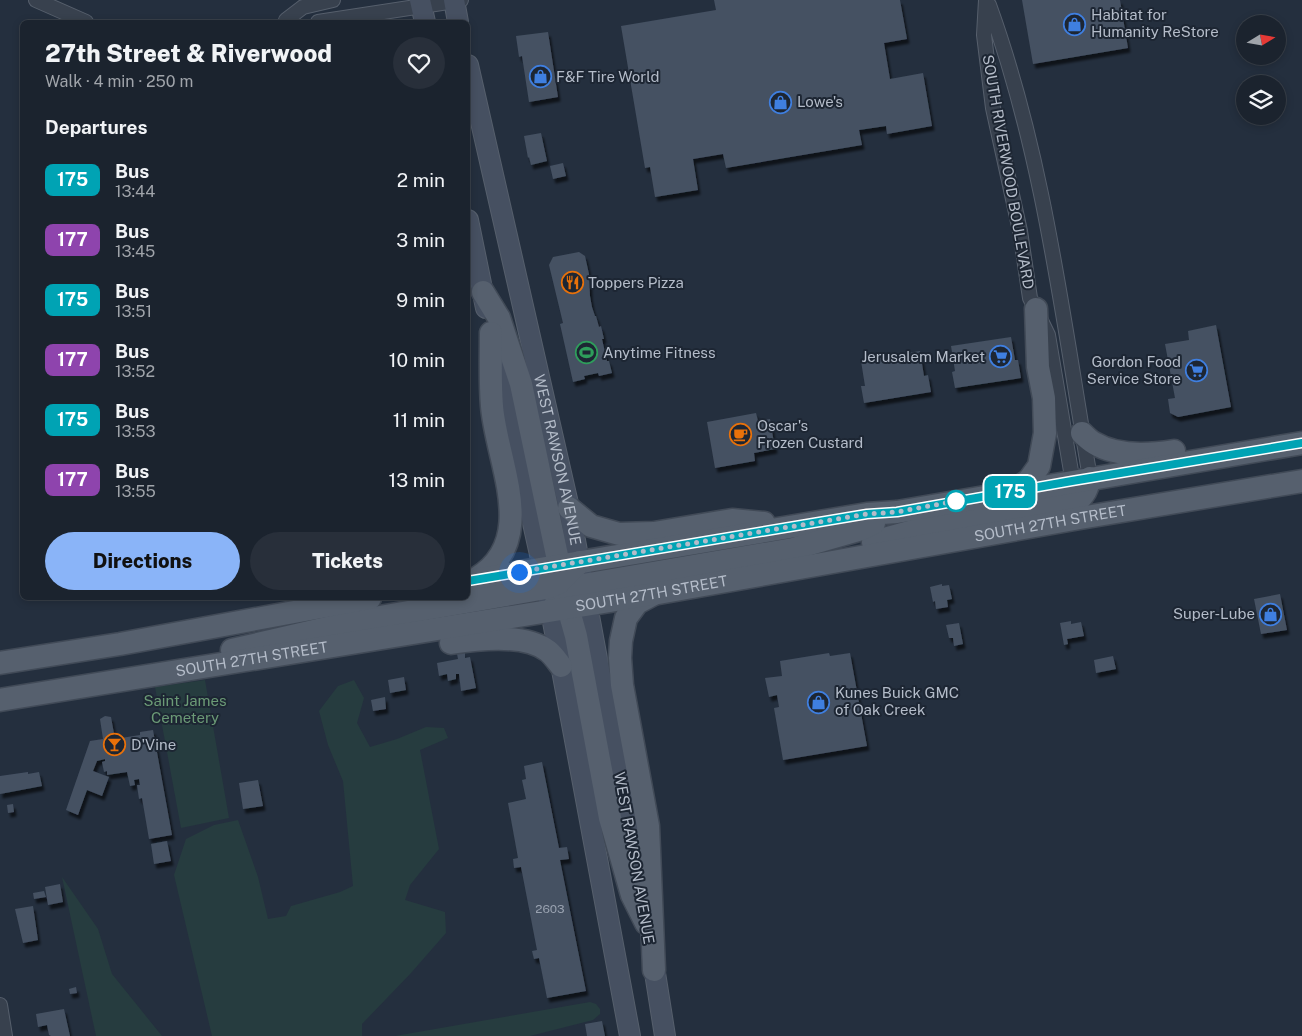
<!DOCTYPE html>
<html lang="en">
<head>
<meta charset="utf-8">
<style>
	:root { --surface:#1b232e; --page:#282f3a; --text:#f1f3f6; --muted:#a0a4aa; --line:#39404a; --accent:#8ab4f8 }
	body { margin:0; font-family:"Public Sans",sans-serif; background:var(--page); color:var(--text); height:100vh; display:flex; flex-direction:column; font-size:19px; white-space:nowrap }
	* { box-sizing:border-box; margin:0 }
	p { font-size:16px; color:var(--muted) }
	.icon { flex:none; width:28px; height:28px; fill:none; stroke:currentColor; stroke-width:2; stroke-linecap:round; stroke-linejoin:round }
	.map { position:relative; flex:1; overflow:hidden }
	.details { position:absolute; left:20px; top:20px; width:450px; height:580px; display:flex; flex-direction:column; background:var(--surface); border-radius:8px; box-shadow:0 2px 8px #0003,0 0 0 1px var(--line) }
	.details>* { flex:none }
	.badge { padding:0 10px; border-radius:8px; font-size:18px; line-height:32px }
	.needle { width:32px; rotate:79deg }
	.controls { position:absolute; left:1236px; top:15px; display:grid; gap:10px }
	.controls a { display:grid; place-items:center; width:50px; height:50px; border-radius:50%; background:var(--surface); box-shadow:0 2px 8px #0003,0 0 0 1px var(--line); font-size:25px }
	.you { position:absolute; width:25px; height:25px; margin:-12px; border:4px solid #fff; border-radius:50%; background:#1a73e8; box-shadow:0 0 0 8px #1a73e833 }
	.map>.badge { position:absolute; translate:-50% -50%; box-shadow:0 0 0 2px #fff }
	h2 { padding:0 25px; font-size:19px; line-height:45px }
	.round { display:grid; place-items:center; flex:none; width:52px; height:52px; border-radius:26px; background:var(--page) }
	.summary { display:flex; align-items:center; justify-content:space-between; height:85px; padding:0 25px }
	h1 { font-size:24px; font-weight:800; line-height:38px }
	.primary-button { display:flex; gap:10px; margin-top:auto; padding:10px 25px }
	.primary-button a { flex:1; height:58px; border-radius:30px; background:var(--accent); color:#111; font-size:20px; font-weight:800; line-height:58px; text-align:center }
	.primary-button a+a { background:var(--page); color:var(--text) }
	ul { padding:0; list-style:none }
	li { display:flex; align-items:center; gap:15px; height:60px; padding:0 25px }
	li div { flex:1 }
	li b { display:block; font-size:19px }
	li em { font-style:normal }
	li .badge { min-width:55px; font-weight:700; text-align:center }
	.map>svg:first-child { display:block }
	.green { fill:#263c3f }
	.building { fill:#455162; filter:url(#shadow) }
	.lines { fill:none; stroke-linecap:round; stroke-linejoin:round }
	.minor-casing { stroke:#565f6c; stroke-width:16 }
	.secondary-casing { stroke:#565f6c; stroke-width:22 }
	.primary-casing { stroke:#414a57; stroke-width:25 }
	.minor { stroke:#38414e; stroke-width:14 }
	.secondary { stroke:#465061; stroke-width:20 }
	.primary { stroke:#56606e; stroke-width:22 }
	.line-casing { stroke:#fff; stroke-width:11 }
	.line { stroke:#00a3b4; stroke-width:8 }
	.walk { stroke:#b4bcc9; stroke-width:5; stroke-dasharray:0 9 }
	.stop-dot { fill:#fff; stroke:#00a3b4; stroke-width:2.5 }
	.labels { text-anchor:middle; stroke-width:4; stroke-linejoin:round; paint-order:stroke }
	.number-label { font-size:12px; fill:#98a1af }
	.poi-label { font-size:15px; fill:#b4bcc9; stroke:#1d2633; text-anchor:start }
	.street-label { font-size:15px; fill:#b4bcc9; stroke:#1d2633 }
	.park-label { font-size:15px; fill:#6b9a76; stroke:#1d2633 }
</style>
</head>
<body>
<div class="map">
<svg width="1302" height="1036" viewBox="0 0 1302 1036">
	<defs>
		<filter id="shadow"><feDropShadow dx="2.5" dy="4.5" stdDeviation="1" flood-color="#0009"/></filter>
	</defs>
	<rect width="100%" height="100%" fill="#242f3e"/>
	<!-- green -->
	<path class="green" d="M205 680 229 818 181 828 155 687Z
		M354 680 364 698 357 723 370 747 397 739 426 727 444 728 448 738 420 750 439 849 410 885 405 900 445 912 446 933 411 973 362 1024V1036H212L174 875 186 839 214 825 238 820 258 877 268 919 286 916 291 906 340 892 353 886 343 781 328 745 319 711 338 686Z
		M62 877 98 929 112 974 162 1036H96Z
		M590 1002 596 1004 600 1009V1014L593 1020 530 1036H395Z"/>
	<!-- building -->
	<path class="building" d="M714 0H900L907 39 884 43 890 79 923 73 932 126 887 134 886 126 859 130 862 145 726 168 723 154 693 159 698 190 655 197 650 167 645 168 621 26 716 10Z
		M1022 0H1120L1128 48 1033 64Z
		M548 32 558 97 529 102 522 56 519 57 516 36Z
		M541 133 547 161 531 165 529 157 528 158 524 136Z
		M563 163 566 176 553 179 550 166Z
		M579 252 585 256 589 274 590 296 592 307 595 316H596L599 327 601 326 604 339H602L607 361H609L612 373 599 376 598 373 584 376 585 379 573 382 560 324 563 323 549 265 553 257Z
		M1216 325 1231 407 1178 417 1170 413 1168 399 1175 398 1165 344 1189 340 1188 331Z
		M1011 337 1015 360H1018L1021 378 955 388 952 372 955 371 951 346Z
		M920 351 924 376 928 375 931 392 864 403 861 386H865L861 361Z
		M756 413 758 421 770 419 775 449 754 453 755 461 715 468 707 422Z
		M942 584V586L949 585 952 599 947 600 948 607 936 609 935 601 933 602 930 587Z
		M1280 594 1287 630 1261 634 1254 599Z
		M1071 621V624L1081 622 1084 636 1067 639 1068 644 1064 645 1060 623Z
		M959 623 963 644 954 646 953 638H949L946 625Z
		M465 653V658L470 657 476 688 461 691 459 674H456V679L448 681 447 674 439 676 437 663 458 659 457 654Z
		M829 653 830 656 850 653 867 746 783 760 774 708 779 707 777 695 769 697 765 678 782 676 780 661Z
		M1113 656 1116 669 1096 673 1094 660Z
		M404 677 406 690 390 693 388 680Z
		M385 697 386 709 373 711 371 700Z
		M105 716 111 717 115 739 140 735V732L153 730 172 835 149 839 142 798 139 799 137 785H140L139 779 134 780 135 785 130 786 127 772 107 775V771L104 772 102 762 105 761V759L97 761 93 771 109 777 102 796 87 790 78 815 66 810 90 741 103 739 100 719Z
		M542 762 559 848 567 847 569 859 560 860 586 991 547 998 539 958 534 959 532 951 537 950 521 867 514 868 513 859 518 858 508 803 526 799 522 780 526 779 524 766Z
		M28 772V774L39 772 42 786 0 794V776Z
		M258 780 263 806 243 809 239 783Z
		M13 804 14 812 8 813 7 805Z
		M167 841 171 861 154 864 151 844Z
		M60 884 63 902 48 905 45 887Z
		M44 891 46 897 34 899 33 893Z
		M33 906 38 940 23 943 15 909Z
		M76 987 77 993 70 994 69 989Z
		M64 1009 70 1036H51L49 1035 47 1025 38 1027 36 1014Z
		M602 1021 605 1036H587L585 1024Z"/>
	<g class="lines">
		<defs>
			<path id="minor" d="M36 0 86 22
				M986 0 984 35 993 108 1020 231 1030 298 1048 335 1074 489
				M989 5C1044 157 1063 320 1090 478
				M286 20 303 7 333 0
				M318 22 461 0
				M0 1005 5 1036"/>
			<g id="secondary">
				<path d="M420 0 425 22"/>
				<path d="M454 0 458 22"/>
				<path id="s1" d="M468 65 569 508 641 896"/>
				<path d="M468 220 486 308"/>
				<path d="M496 356 543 568 630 1036"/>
				<path d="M652 954 665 1036"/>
			</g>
			<g id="primary">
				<path d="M483 292 499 318 521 384 559 565 566 579"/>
				<path d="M1082 433C1086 437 1090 441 1094 443 1117 457 1149 455 1174 451"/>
				<path d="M1014 491 1029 480 1039 466 1045 433 1044 398 1038 367 1036 309"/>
				<path d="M569 508 591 526 619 534 654 533 732 520 764 523"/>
				<path d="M873 542 927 527 1076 502C1085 495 1087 489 1090 478"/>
				<path d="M477 578C540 540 496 461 492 406 490 382 491 357 491 333"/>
				<path d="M468 581 867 514 897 512 1302 443"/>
				<path d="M564 593 576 636 610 818 632 895 646 923"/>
				<path d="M652 595 637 603 626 618 621 641 620 658 622 685 648 826 654 970"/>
				<path d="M555 605 565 595 583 585 793 549 862 529 874 523"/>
				<path d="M451 643C477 639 525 633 548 651 553 655 557 661 561 666"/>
				<path d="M232 650 357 621 546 588 559 583 580 562"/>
				<path d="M0 663 120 644 370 598"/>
				<path id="s2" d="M0 700 653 594 1080 518 1302 481"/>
			</g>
		</defs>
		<!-- minor casing -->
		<use href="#minor" class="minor-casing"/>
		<!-- secondary casing -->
		<use href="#secondary" class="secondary-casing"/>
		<!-- primary casing -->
		<use href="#primary" class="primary-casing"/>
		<!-- minor -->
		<use href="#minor" class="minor"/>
		<!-- secondary -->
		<use href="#secondary" class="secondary"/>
		<!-- primary -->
		<use href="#primary" class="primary"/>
	</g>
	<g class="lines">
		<defs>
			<path id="line" d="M468 581 867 514 897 512 1072 481 1302 443"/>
		</defs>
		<!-- line casing -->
		<use href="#line" class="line-casing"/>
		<!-- line -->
		<use href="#line" class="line"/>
		<!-- walk -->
		<path class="walk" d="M519 572 867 514 897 512 956 501"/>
	</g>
	<!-- icons -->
	<defs>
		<symbol id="shop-ring" viewBox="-11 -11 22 22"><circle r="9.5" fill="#1d2633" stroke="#3f7fe0" stroke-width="1.5"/><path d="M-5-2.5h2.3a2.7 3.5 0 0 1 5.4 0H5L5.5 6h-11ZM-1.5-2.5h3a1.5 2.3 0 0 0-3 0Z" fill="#3f7fe0"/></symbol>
		<symbol id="restaurant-ring" viewBox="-11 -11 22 22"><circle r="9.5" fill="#1d2633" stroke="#e8710a" stroke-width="1.5"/><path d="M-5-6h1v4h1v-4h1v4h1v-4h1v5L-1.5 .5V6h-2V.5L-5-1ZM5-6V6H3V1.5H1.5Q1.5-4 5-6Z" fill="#e8710a"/></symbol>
		<symbol id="stadium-ring" viewBox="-11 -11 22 22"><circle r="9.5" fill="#1d2633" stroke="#2e9e5b" stroke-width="1.5"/><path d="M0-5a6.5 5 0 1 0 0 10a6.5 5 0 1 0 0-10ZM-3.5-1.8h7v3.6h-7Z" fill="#2e9e5b"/></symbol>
		<symbol id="supermarket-ring" viewBox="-11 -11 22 22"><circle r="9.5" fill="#1d2633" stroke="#3f7fe0" stroke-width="1.5"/><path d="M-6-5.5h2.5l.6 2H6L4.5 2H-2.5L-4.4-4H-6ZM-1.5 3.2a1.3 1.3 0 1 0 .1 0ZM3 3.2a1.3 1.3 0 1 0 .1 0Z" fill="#3f7fe0"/></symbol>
		<symbol id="cafe-ring" viewBox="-11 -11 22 22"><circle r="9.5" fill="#1d2633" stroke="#e8710a" stroke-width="1.5"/><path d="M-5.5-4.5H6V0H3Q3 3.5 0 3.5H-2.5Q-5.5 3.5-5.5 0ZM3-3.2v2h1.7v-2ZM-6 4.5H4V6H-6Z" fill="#e8710a"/></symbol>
		<symbol id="bar-ring" viewBox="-11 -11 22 22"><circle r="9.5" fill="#1d2633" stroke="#e8710a" stroke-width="1.5"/><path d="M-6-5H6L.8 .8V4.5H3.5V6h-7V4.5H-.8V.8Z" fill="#e8710a"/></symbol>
	</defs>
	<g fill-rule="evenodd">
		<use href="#shop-ring" x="1062" y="12" width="25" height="25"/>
		<use href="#shop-ring" x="528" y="64" width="25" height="25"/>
		<use href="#shop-ring" x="768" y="90" width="25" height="25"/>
		<use href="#restaurant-ring" x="560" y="270" width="25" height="25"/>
		<use href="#stadium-ring" x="574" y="340" width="25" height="25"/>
		<use href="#supermarket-ring" x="988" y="344" width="25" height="25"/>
		<use href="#supermarket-ring" x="1184" y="358" width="25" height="25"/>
		<use href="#cafe-ring" x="728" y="422" width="25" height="25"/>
		<use href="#shop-ring" x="1258" y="602" width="25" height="25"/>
		<use href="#shop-ring" x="806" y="690" width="25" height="25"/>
		<use href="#bar-ring" x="102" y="732" width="25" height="25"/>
	</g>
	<!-- markers -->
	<circle class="stop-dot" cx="956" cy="501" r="10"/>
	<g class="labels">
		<!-- number labels -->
		<g class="number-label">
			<text x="550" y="913">2603</text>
		</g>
		<!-- poi labels -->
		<g class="poi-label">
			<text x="1091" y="20">Habitat for<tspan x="1091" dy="17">Humanity ReStore</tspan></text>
			<text x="556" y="82">F&amp;F Tire World</text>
			<text x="797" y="107">Lowe's</text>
			<text x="588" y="288">Toppers Pizza</text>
			<text x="603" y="358">Anytime Fitness</text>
			<text x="985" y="362" text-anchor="end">Jerusalem Market</text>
			<text x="1181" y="367" text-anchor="end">Gordon Food<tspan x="1181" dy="17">Service Store</tspan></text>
			<text x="757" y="431">Oscar's<tspan x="757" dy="17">Frozen Custard</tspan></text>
			<text x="1255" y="619" text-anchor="end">Super-Lube</text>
			<text x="835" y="698">Kunes Buick GMC<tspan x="835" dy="17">of Oak Creek</tspan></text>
			<text x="131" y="750">D'Vine</text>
		</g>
		<!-- street labels -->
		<g class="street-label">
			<text transform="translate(1008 172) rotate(80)" y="5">SOUTH RIVERWOOD BOULEVARD</text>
			<text dy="5" stroke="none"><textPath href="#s1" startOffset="405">WEST RAWSON AVENUE</textPath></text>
			<text dy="5" stroke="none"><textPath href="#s2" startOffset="1065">SOUTH 27TH STREET</textPath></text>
			<text dy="5" stroke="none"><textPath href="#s2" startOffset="660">SOUTH 27TH STREET</textPath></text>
			<text dy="5" stroke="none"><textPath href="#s2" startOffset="255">SOUTH 27TH STREET</textPath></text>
			<text transform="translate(634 858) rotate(80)" y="5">WEST RAWSON AVENUE</text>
		</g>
		<!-- park labels -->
		<g class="park-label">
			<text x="185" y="706">Saint James<tspan x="185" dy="17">Cemetery</tspan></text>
		</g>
	</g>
</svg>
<div class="controls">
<a><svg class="needle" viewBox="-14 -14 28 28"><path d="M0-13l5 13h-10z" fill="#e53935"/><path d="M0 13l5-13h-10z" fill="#a0a4aa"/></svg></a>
<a><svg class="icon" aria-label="layers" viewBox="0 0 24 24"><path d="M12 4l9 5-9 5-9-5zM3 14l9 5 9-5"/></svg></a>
</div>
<div class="you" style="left:519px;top:572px"></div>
<b class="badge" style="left:1010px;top:492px;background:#00a3b4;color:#fff">175</b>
<section class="details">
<div class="summary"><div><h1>27th Street &amp; Riverwood</h1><p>Walk · 4 min · 250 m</p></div><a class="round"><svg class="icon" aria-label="heart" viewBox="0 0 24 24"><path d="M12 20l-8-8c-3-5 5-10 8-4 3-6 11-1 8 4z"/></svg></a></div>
<h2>Departures</h2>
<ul>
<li><span class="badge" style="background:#00a3b4;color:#fff">175</span><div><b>Bus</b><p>13:44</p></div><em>2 min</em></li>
<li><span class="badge" style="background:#8e44ad;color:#fff">177</span><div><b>Bus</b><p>13:45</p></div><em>3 min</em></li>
<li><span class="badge" style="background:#00a3b4;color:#fff">175</span><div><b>Bus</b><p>13:51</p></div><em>9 min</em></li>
<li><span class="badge" style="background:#8e44ad;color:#fff">177</span><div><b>Bus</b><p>13:52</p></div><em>10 min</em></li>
<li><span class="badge" style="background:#00a3b4;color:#fff">175</span><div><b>Bus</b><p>13:53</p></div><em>11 min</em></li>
<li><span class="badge" style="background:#8e44ad;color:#fff">177</span><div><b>Bus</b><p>13:55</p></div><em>13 min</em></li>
</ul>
<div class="primary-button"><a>Directions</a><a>Tickets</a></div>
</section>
</div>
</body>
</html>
